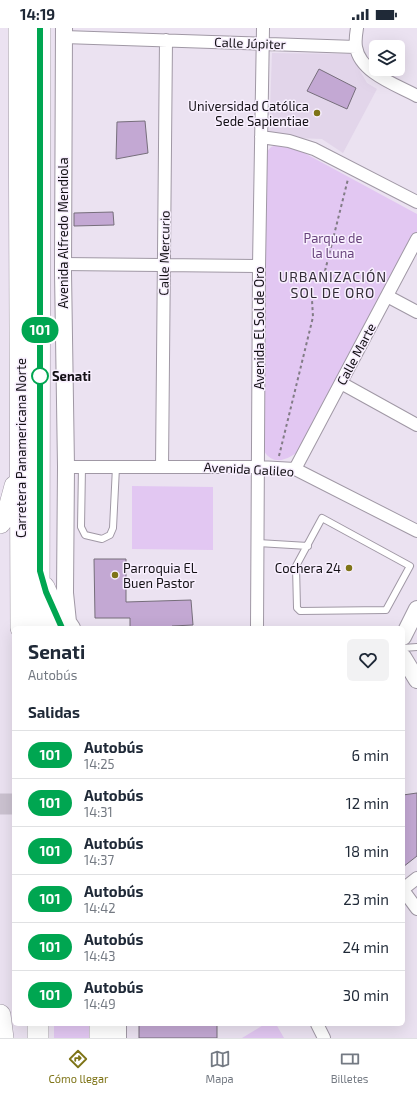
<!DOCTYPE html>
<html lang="es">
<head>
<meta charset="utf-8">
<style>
	:root { --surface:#fff; --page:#f2f2f3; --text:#1f2937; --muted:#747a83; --line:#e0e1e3; --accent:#7e7417 }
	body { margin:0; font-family:"Exo 2",sans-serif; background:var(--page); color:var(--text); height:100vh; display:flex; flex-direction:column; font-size:15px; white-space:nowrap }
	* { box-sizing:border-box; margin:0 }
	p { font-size:13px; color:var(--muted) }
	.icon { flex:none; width:22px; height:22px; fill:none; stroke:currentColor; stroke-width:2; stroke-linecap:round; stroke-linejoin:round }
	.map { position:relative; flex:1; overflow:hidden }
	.sheet { position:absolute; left:12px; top:598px; width:393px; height:400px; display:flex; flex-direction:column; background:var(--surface); border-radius:6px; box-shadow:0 4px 16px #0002 }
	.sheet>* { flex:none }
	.badge { padding:0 8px; border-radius:13px; font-size:14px; line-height:26px }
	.fabs { position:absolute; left:369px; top:12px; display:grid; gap:8px }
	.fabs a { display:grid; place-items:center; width:36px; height:36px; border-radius:6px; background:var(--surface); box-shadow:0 4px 16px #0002; font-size:20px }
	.map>.badge { position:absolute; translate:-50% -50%; box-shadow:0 0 0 2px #fff }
	h2 { padding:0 16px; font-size:15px; line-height:36px }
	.round { display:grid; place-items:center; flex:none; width:42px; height:42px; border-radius:6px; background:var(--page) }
	.headline { display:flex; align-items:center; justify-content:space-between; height:68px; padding:0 16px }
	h1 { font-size:19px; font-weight:700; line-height:30px }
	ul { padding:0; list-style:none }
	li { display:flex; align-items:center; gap:12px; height:48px; padding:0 16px; border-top:1px solid var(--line) }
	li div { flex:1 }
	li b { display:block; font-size:15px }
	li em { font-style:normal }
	li .badge { min-width:44px; font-weight:700; text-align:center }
	.status { display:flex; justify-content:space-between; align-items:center; height:28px; padding:0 20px; background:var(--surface); direction:ltr }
	.status svg { height:11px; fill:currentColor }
	.menu { display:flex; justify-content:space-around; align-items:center; height:56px; border-top:1px solid var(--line); background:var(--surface); font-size:11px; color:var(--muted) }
	.menu a { display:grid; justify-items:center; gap:2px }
	.menu .active { color:var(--accent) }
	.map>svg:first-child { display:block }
	.built { fill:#e2d5ea }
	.green { fill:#e2c7f2 }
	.building { fill:#c3a8d3; stroke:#766e7b }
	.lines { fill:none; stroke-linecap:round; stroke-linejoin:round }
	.highway-tunnel { stroke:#cbc2d0; stroke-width:21; stroke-dasharray:21 10; stroke-linecap:butt }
	.lane-casing { stroke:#a098a5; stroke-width:8 }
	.street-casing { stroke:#a098a5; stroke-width:14 }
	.secondary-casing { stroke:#a098a5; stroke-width:18 }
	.highway-casing { stroke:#a098a5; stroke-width:22 }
	.path { stroke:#827c86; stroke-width:2; stroke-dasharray:3 3; stroke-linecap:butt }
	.lane { stroke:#fff; stroke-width:6 }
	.street { stroke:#fff; stroke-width:12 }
	.secondary { stroke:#fff; stroke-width:16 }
	.highway { stroke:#fff; stroke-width:21 }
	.line-casing { stroke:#fff; stroke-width:9 }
	.line { stroke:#00a651; stroke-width:6 }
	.poi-dot { fill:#7e7417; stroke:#f8effe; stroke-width:1.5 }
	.stop-dot { fill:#fff; stroke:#00a651; stroke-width:2 }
	.labels { text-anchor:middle; stroke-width:3; stroke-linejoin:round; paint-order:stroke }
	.street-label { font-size:13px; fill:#131015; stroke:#f8effe }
	.poi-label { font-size:13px; fill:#131015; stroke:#f8effe; text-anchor:end }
	.park-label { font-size:13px; fill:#68447c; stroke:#f8effe }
	.stop-label { font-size:13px; font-weight:bold; fill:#131015; stroke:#f8effe; text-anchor:start }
	.neighbourhood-label { font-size:14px; letter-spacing:1px; fill:#332c37; stroke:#f8effe }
</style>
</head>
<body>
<div class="status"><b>14:19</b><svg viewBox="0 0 49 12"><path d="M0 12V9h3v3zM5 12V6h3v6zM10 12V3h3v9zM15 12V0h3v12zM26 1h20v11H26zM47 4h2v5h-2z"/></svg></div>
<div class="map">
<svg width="417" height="1010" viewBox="0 0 417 1010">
	<rect width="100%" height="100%" fill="#ebe2f1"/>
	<!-- built -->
	<path class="built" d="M272 25 350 26 367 55 377 61 343 125 322 111 269 109Z"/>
	<!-- green -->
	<path class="green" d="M279 116 297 121 417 186V205L303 420C291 430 274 440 264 423V127L271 119Z
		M132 458 213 459V522L132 521Z
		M54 996H95V1010H54Z
		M265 996H276L284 1010H242Z"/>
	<!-- building -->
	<path class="building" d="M319 41 356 60 347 81 307 63Z
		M145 93 148 125 116 131 117 94Z
		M113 184 114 197 74 198V185Z
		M94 531H126V574L191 572 193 597 172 598 173 600H130V590H95Z
		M417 765V828L403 839V767Z
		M139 996H217V1010H139Z"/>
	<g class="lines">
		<!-- highway-tunnel -->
		<path class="highway-tunnel" d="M0 776H14"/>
		<defs>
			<path id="lane" d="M82 439 81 499 85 507 102 511 110 507 113 500 116 439
				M322 490 410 538 386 582 300 583 297 580 296 538Z
				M258 515 308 518
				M403 620 417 619"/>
			<path id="street" d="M357 0C356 6 355 13 356 19 360 45 397 57 417 68
				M64 9 356 19
				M261 109 289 113 314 121 417 174
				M63 236 259 238
				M387 268 417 284
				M341 355 417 397
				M66 439H259L295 441 417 503
				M162 439 166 12
				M295 441 417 211
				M257 600 259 238 263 0
				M403 861 417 850
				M403 862 417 881
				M317 996 324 1010"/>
			<path id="secondary" d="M64 0 63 244 66 439 65 565 68 594 72 600
				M403 609 417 581
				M403 629 417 652
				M118 1010V996"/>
			<path id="highway" d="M19 0 21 600
				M0 495 8 484 15 458
				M44 559 62 600
				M39 600 40 0
				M0 987 3 1010
				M38 1010V996
				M100 1010V996"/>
		</defs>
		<!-- lane casing -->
		<use href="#lane" class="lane-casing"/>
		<!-- street casing -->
		<use href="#street" class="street-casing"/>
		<!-- secondary casing -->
		<use href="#secondary" class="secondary-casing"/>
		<!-- highway casing -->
		<use href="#highway" class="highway-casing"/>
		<!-- path -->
		<path class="path" d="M325 243 348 151
			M279 428 313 289 312 272"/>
		<!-- lane -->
		<use href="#lane" class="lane"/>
		<!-- street -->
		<use href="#street" class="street"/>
		<!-- secondary -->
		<use href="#secondary" class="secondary"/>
		<!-- highway -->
		<use href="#highway" class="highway"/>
	</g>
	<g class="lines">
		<defs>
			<path id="line" d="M40 0V543L46 564 62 600"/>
		</defs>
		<!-- line casing -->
		<use href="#line" class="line-casing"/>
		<!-- line -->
		<use href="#line" class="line"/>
	</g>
	<!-- markers -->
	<g class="poi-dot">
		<circle cx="317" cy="85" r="4"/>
		<circle cx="349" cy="540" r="4"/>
		<circle cx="115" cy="547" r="4"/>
	</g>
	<circle class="stop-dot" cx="40" cy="348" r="8"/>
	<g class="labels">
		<!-- street labels -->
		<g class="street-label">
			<text transform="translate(250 15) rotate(2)" y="5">Calle Júpiter</text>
			<text transform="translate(63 205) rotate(-90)" y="5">Avenida Alfredo Mendiola</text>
			<text transform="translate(164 225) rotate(-89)" y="5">Calle Mercurio</text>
			<text transform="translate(259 300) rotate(-90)" y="5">Avenida El Sol de Oro</text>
			<text transform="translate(356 326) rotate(-62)" y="5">Calle Marte</text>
			<text transform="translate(21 420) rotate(-90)" y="5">Carretera Panamericana Norte</text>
			<text transform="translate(249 441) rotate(3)" y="5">Avenida Galileo</text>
		</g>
		<!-- poi labels -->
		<g class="poi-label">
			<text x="309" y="83">Universidad Católica<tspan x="309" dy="15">Sede Sapientiae</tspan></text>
			<text x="123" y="545" text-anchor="start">Parroquia EL<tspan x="123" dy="15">Buen Pastor</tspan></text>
			<text x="341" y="545">Cochera 24</text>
		</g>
		<!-- park labels -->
		<g class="park-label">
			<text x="333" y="215">Parque de<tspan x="333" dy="15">la Luna</tspan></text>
		</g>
		<!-- stop labels -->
		<g class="stop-label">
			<text x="52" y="353">Senati</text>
		</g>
		<!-- neighbourhood labels -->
		<g class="neighbourhood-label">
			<text x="333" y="254">URBANIZACIÓN<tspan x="333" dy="16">SOL DE ORO</tspan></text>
		</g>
	</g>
</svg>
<div class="fabs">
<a><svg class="icon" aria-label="layers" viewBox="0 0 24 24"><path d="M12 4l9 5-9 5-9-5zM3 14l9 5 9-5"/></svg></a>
</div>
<b class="badge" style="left:40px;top:302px;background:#00a651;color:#fff">101</b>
<section class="sheet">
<div class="headline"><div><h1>Senati</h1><p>Autobús</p></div><a class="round"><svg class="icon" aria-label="heart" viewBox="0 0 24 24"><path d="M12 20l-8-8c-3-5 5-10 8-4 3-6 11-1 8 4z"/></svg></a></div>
<h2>Salidas</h2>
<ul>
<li><span class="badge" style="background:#00a651;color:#fff">101</span><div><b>Autobús</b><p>14:25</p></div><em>6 min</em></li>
<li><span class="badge" style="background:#00a651;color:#fff">101</span><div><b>Autobús</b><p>14:31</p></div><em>12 min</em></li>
<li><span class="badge" style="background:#00a651;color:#fff">101</span><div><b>Autobús</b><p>14:37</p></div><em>18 min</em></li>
<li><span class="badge" style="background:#00a651;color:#fff">101</span><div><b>Autobús</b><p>14:42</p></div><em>23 min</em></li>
<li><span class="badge" style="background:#00a651;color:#fff">101</span><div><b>Autobús</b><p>14:43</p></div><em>24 min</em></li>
<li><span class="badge" style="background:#00a651;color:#fff">101</span><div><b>Autobús</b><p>14:49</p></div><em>30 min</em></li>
</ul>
</section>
</div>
<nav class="menu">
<a class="active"><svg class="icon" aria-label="directions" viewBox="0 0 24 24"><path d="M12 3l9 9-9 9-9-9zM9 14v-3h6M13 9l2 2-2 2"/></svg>Cómo llegar</a>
<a><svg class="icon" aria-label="map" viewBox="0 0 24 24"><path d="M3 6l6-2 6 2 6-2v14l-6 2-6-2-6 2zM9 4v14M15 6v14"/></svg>Mapa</a>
<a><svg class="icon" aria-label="tickets" viewBox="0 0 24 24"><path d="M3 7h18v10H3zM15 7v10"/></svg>Billetes</a>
</nav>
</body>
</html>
